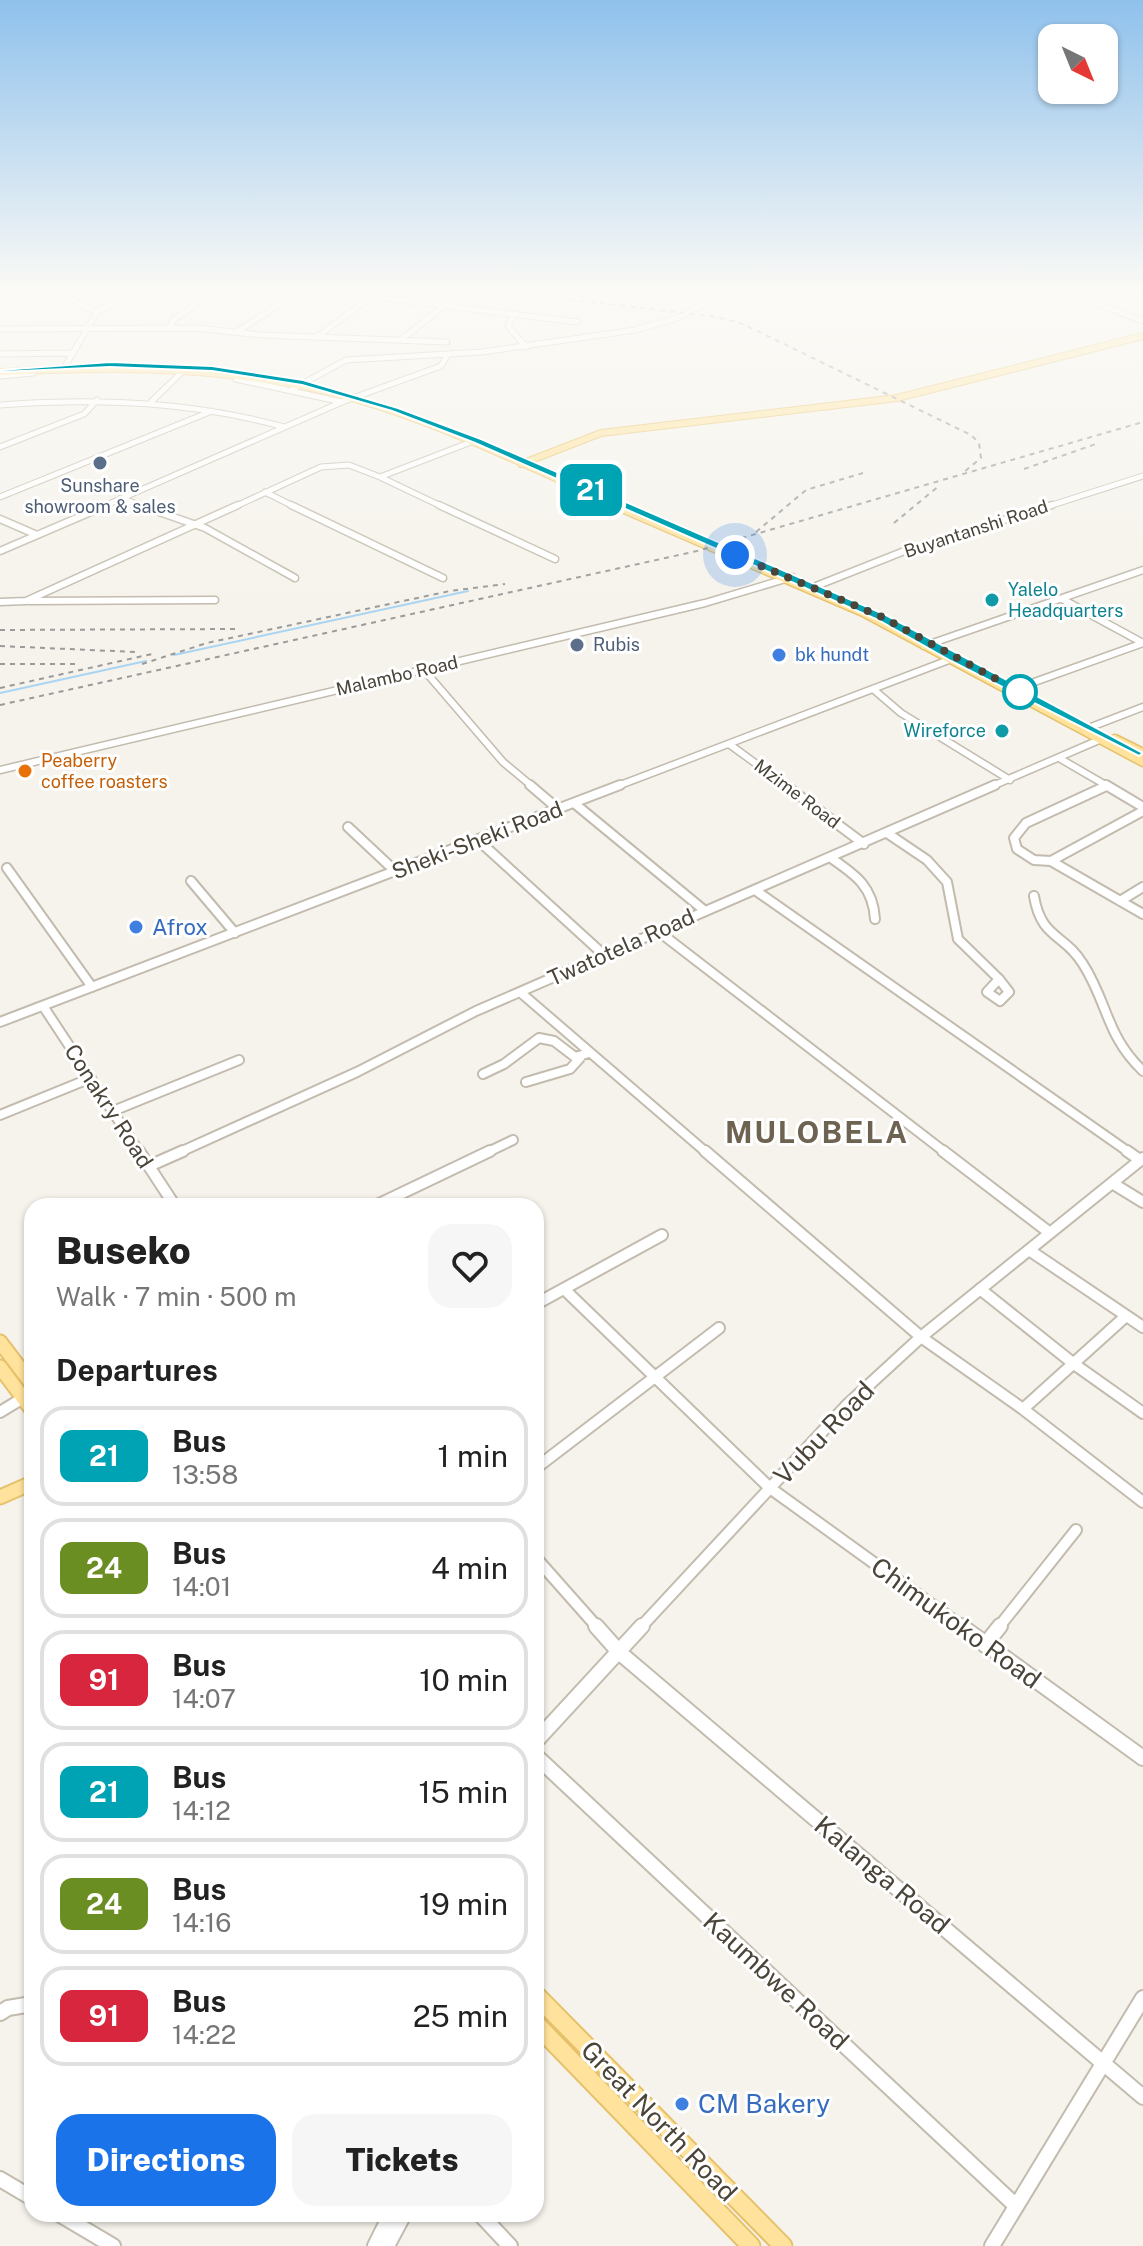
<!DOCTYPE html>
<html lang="en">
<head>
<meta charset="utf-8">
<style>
	:root { --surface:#fff; --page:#f6f6f6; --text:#222; --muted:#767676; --line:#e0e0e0; --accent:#1a73e8 }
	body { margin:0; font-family:"Public Sans",sans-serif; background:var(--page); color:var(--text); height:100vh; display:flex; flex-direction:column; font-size:30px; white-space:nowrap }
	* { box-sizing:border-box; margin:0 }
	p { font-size:26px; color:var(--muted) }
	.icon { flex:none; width:44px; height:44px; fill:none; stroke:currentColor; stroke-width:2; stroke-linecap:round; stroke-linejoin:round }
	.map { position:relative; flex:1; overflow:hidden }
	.sheet { position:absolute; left:24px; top:1198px; width:520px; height:1024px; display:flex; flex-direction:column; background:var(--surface); border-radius:24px; box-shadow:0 2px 6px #0004 }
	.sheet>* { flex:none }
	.badge { padding:0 16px; border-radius:12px; font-size:28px; line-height:52px }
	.needle { width:52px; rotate:137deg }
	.fabs { position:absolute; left:1038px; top:24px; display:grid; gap:16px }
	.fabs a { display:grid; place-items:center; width:80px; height:80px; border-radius:16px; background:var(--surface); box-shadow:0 2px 6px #0004; font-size:40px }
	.you { position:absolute; width:40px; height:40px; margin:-20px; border:6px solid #fff; border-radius:50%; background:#1a73e8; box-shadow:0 0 0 12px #1a73e833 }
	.map>.badge { position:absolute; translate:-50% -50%; box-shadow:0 0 0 4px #fff }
	h2 { padding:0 32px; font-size:30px; line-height:72px }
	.round { display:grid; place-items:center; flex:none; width:84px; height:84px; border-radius:24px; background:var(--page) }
	.overview { display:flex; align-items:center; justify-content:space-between; height:136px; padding:0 32px }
	h1 { font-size:38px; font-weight:800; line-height:60px }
	.button { display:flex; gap:16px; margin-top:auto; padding:16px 32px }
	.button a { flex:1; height:92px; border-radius:24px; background:var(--accent); color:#fff; font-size:32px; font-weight:800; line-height:92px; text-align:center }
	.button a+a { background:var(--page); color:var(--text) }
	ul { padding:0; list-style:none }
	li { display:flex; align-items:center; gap:24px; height:100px; margin:0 16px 12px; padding:0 16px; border:4px solid var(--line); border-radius:24px }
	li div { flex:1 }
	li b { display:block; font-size:30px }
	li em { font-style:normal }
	li .badge { min-width:88px; font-weight:700; text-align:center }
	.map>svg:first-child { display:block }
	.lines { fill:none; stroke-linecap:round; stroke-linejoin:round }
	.stream { stroke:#a9d4f2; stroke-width:2 }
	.minor-far4-casing { stroke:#c2bbae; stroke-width:7 }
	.minor-far3-casing { stroke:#c2bbae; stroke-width:9 }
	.minor-far2-casing { stroke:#c2bbae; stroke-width:12 }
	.minor-far1-casing { stroke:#c2bbae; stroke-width:14 }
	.minor-casing { stroke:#c2bbae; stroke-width:18 }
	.major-far3-casing { stroke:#e6c16a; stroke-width:8 }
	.major-far2-casing { stroke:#e6c16a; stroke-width:11 }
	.major-far1-casing { stroke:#e6c16a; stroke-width:17 }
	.major-casing { stroke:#e6c16a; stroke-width:21 }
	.minor-far4 { stroke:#fff; stroke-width:5 }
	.minor-far3 { stroke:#fff; stroke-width:6 }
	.minor-far2 { stroke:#fff; stroke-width:8 }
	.minor-far1 { stroke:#fff; stroke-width:10 }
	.minor { stroke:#fff; stroke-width:14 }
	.major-far3 { stroke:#ffe39c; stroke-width:6 }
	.major-far2 { stroke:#ffe39c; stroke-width:8 }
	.major-far1 { stroke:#ffe39c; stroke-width:13 }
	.major { stroke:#ffe39c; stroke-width:17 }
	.rail { stroke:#9a9a9a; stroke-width:2; stroke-dasharray:5 5; stroke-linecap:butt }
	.line { fill:#00a3b4; stroke:#fff; stroke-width:2 }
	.walk { stroke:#4b4439; stroke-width:8; stroke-dasharray:0 14.4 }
	.service-dot { fill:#5c6f8a; stroke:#fff; stroke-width:3 }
	.culture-dot { fill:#0f9aa8; stroke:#fff; stroke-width:3 }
	.shop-dot { fill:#3f7fe0; stroke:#fff; stroke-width:3 }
	.stop-dot { fill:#fff; stroke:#00a3b4; stroke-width:4 }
	.food-dot { fill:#e8710a; stroke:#fff; stroke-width:3 }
	.labels { text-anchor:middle; stroke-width:6; stroke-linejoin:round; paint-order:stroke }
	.far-service-label { font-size:18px; fill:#4e5e75; stroke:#fff }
	.far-street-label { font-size:18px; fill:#4b4439; stroke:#fff }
	.far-culture-label { font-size:18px; fill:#0d838f; stroke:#fff; text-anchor:start }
	.far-shop-label { font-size:18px; fill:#366cbe; stroke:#fff; text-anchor:start }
	.far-food-label { font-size:18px; fill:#c56008; stroke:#fff; text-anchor:start }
	.street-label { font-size:22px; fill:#4b4439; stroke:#fff }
	.shop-label { font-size:22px; fill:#366cbe; stroke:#fff; text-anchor:start }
	.near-street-label { font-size:26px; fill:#4b4439; stroke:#fff }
	.near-shop-label { font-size:26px; fill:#366cbe; stroke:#fff; text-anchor:start }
	.district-label { font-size:30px; font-weight:bold; letter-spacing:2px; fill:#6e6250; stroke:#fff }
</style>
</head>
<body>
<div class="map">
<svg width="1143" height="2246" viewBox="0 0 1143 2246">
	<rect width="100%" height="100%" fill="#f6f3ec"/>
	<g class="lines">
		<!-- stream -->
		<path class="stream" d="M174 655 468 591
			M0 693 146 661"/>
		<defs>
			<path id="minor-far4" d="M52 290 97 312
				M318 290 577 322
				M496 290H514
				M1062 290 1143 321
				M0 296 25 290
				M420 302 435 290
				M514 314 508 326 526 347
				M169 328 174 319 218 290
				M0 329 197 328 261 335 447 342
				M237 332 301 290
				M317 337 372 296
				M402 339 445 305
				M0 354 72 353
				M64 368 97 312 137 290
				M0 376 33 373
				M236 379 342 402
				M293 389 346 360 482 352 635 330 677 318 731 290
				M151 402 185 369
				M0 405C97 398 190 401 284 427
				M0 447 84 414 97 400
				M265 492 295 507
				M0 497 212 411
				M121 498 145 507
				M102 507 342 402 441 366 447 356
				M234 507 321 467 349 465 380 477
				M443 507 380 477 471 442
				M1046 507 1143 476"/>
			<path id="minor-far3" d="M139 505 205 528 295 578
				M291 505 443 578
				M439 505 555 559
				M0 519 37 535
				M0 551 107 505
				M811 588 907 550 1052 505
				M1062 599 1143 643
				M29 601 215 600
				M0 602 26 601 238 505
				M924 646 1143 570
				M424 670 503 762 533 787
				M873 689 901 713 1010 780
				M1015 689 1143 643
				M1091 727 1143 707
				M729 744 788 787
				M1059 758 1109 787
				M0 770 705 603 792 577
				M615 787 954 658
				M990 787 1099 740
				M1103 787 1106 786"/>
			<path id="minor-far2" d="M530 785 558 809
				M785 785 864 844
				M1106 785 1143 807
				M1106 786 1026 823 1014 838 1017 849 1034 860 1051 861 1143 811
				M574 803 705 911
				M348 827 395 871
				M887 833 927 860 947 882 958 939 999 979
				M478 840 604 955
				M831 858C856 875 873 887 875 919
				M1051 861 1143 914
				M7 868 92 987
				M191 881 235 933
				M755 890 1130 1153
				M1034 896C1041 939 1064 933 1083 964 1108 1003 1106 1036 1143 1071
				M1120 901 1143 887
				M658 931 946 1153
				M999 979 1009 992 1000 1001 987 992Z
				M520 992 707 1153
				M43 1006 140 1153
				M0 1022 620 785
				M483 1074 504 1064 539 1038 554 1041 575 1057 589 1053
				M526 1082 570 1069 580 1058
				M113 1111 239 1060
				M0 1115 91 1078
				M178 1153 357 1072 476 1011 995 785
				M486 1153 513 1140"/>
			<path id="minor-far1" d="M139 1151 175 1206
				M705 1151 921 1337 1023 1409 1143 1502
				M943 1151 1050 1233
				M1127 1151 1140 1160
				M149 1166 183 1151
				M1112 1183 1143 1202
				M375 1206 490 1151
				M1029 1250 1143 1327
				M564 1289 770 1488 964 1628
				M980 1289 1074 1364 1143 1413
				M536 1304 662 1235
				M1023 1409 1126 1316
				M0 1412 23 1398
				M536 1468 719 1328
				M536 1558 598 1628
				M640 1628 847 1405 921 1337 1143 1158
				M998 1628 1076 1530"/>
			<path id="minor" d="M596 1626 620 1653 1143 2097
				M961 1626 1143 1758
				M985 1645 1000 1626
				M536 1741 642 1626
				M536 1756 1016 2206
				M0 2013 8 2008 32 2004
				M0 2179 32 2198
				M59 2214 113 2246
				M480 2214 510 2246
				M375 2246 391 2214
				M387 2246 404 2214
				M992 2246 1143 1998"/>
			<path id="major-far3" d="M0 372C100 367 197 366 296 385 407 405 517 462 620 507
				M521 464 601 433 897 398 1143 336"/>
			<path id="major-far2" d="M615 505 863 612 1143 762
				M1115 739 1143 753"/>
			<path id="major-far1" d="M0 1342 32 1384
				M0 1367 32 1410
				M0 1497 32 1483"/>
			<path id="major" d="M536 1995 783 2246
				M536 2024 751 2246"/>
		</defs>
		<!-- minor-far4 casing -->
		<use href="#minor-far4" class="minor-far4-casing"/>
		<!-- minor-far3 casing -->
		<use href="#minor-far3" class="minor-far3-casing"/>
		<!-- minor-far2 casing -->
		<use href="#minor-far2" class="minor-far2-casing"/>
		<!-- minor-far1 casing -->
		<use href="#minor-far1" class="minor-far1-casing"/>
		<!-- minor casing -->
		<use href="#minor" class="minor-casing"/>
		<!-- major-far3 casing -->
		<use href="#major-far3" class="major-far3-casing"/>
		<!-- major-far2 casing -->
		<use href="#major-far2" class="major-far2-casing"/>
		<!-- major-far1 casing -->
		<use href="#major-far1" class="major-far1-casing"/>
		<!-- major casing -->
		<use href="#major" class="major-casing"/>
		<!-- minor-far4 -->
		<use href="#minor-far4" class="minor-far4"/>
		<!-- minor-far3 -->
		<use href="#minor-far3" class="minor-far3"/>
		<!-- minor-far2 -->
		<use href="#minor-far2" class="minor-far2"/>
		<!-- minor-far1 -->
		<use href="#minor-far1" class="minor-far1"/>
		<!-- minor -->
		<use href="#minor" class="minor"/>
		<!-- major-far3 -->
		<use href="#major-far3" class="major-far3"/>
		<!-- major-far2 -->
		<use href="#major-far2" class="major-far2"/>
		<!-- major-far1 -->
		<use href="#major-far1" class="major-far1"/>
		<!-- major -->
		<use href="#major" class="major"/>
		<!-- rail -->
		<path class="rail" d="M491 290 717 317 743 324 971 435 979 443 981 458 964 472
			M1024 469 1096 444
			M894 523 940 485
			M756 532 806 490 863 473
			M0 630 235 629
			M0 646 136 652
			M0 664H77
			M142 664 207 643 450 591 505 584
			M0 688 152 654
			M0 705 697 551 1143 422"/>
	</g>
	<!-- sky -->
	<linearGradient id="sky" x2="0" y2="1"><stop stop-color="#8fc1ec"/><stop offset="0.48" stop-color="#fbfaf6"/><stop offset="1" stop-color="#fbfaf6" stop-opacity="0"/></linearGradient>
	<rect width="1143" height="604" fill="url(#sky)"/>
	<!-- line -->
	<path class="line" d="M110 362 212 366 303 380 398 408 481 439 886 615 1143 753 1139 756 951 661 878 620 475 443 392 411 302 385 212 371 110 367 0 372V370Z"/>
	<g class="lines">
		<!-- walk -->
		<path class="walk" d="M735 555 882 617 1020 692"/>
	</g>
	<!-- markers -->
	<g class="service-dot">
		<circle cx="100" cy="463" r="8"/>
		<circle cx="577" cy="645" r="8"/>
	</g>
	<g class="culture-dot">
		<circle cx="992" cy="600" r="8"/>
		<circle cx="1002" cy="731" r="8"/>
	</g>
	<g class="shop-dot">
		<circle cx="779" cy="655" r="8"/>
		<circle cx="136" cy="927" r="8"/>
		<circle cx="682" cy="2104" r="8"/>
	</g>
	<circle class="stop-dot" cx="1020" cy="692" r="16"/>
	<circle class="food-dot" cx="25" cy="771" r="8"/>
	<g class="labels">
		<!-- far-service labels -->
		<g class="far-service-label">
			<text x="100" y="492">Sunshare<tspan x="100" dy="21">showroom &amp; sales</tspan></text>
			<text x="593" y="651" text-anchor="start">Rubis</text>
		</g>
		<!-- far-street labels -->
		<g class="far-street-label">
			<text transform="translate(976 529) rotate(-18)" y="6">Buyantanshi Road</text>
			<text transform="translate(397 676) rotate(-13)" y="6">Malambo Road</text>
			<text transform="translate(797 794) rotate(37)" y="6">Mzime Road</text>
		</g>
		<!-- far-culture labels -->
		<g class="far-culture-label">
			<text x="1008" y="596">Yalelo<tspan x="1008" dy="21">Headquarters</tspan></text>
			<text x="986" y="737" text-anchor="end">Wireforce</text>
		</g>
		<!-- far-shop labels -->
		<g class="far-shop-label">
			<text x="795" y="661">bk hundt</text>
		</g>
		<!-- far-food labels -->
		<g class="far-food-label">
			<text x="41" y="767">Peaberry<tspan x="41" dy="21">coffee roasters</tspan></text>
		</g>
		<!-- street labels -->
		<g class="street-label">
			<text transform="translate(477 840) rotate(-21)" y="8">Sheki-Sheki Road</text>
			<text transform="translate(621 947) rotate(-24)" y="8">Twatotela Road</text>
			<text transform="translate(109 1106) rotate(57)" y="8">Conakry Road</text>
		</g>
		<!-- shop labels -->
		<g class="shop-label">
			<text x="152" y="935">Afrox</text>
		</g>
		<!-- near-street labels -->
		<g class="near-street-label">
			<text transform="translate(824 1433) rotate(-46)" y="9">Vubu Road</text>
			<text transform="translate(956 1623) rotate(36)" y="9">Chimukoko Road</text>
			<text transform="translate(882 1875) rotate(40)" y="9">Kalanga Road</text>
			<text transform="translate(776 1981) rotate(43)" y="9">Kaumbwe Road</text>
			<text transform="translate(659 2121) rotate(46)" y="9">Great North Road</text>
		</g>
		<!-- near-shop labels -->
		<g class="near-shop-label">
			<text x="698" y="2113">CM Bakery</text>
		</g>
		<!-- district labels -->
		<g class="district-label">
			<text x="817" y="1143">MULOBELA</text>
		</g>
	</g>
</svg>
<div class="fabs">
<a><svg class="needle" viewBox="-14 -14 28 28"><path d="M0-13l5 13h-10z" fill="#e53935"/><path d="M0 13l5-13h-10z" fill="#767676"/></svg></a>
</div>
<div class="you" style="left:735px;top:555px"></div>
<b class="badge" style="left:591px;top:490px;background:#00a3b4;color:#fff">21</b>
<section class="sheet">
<div class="overview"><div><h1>Buseko</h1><p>Walk · 7 min · 500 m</p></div><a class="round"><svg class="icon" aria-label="heart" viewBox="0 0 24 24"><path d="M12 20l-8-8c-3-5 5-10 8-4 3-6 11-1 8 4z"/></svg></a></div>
<h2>Departures</h2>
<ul>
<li><span class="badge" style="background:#00a3b4;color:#fff">21</span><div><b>Bus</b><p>13:58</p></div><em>1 min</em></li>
<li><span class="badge" style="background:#6b8e23;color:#fff">24</span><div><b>Bus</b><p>14:01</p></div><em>4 min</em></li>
<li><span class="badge" style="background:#d7263d;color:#fff">91</span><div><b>Bus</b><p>14:07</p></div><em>10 min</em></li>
<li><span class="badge" style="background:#00a3b4;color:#fff">21</span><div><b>Bus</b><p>14:12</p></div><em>15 min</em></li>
<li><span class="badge" style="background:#6b8e23;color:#fff">24</span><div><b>Bus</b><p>14:16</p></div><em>19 min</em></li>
<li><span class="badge" style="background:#d7263d;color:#fff">91</span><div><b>Bus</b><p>14:22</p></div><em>25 min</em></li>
</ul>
<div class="button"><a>Directions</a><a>Tickets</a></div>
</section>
</div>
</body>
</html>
